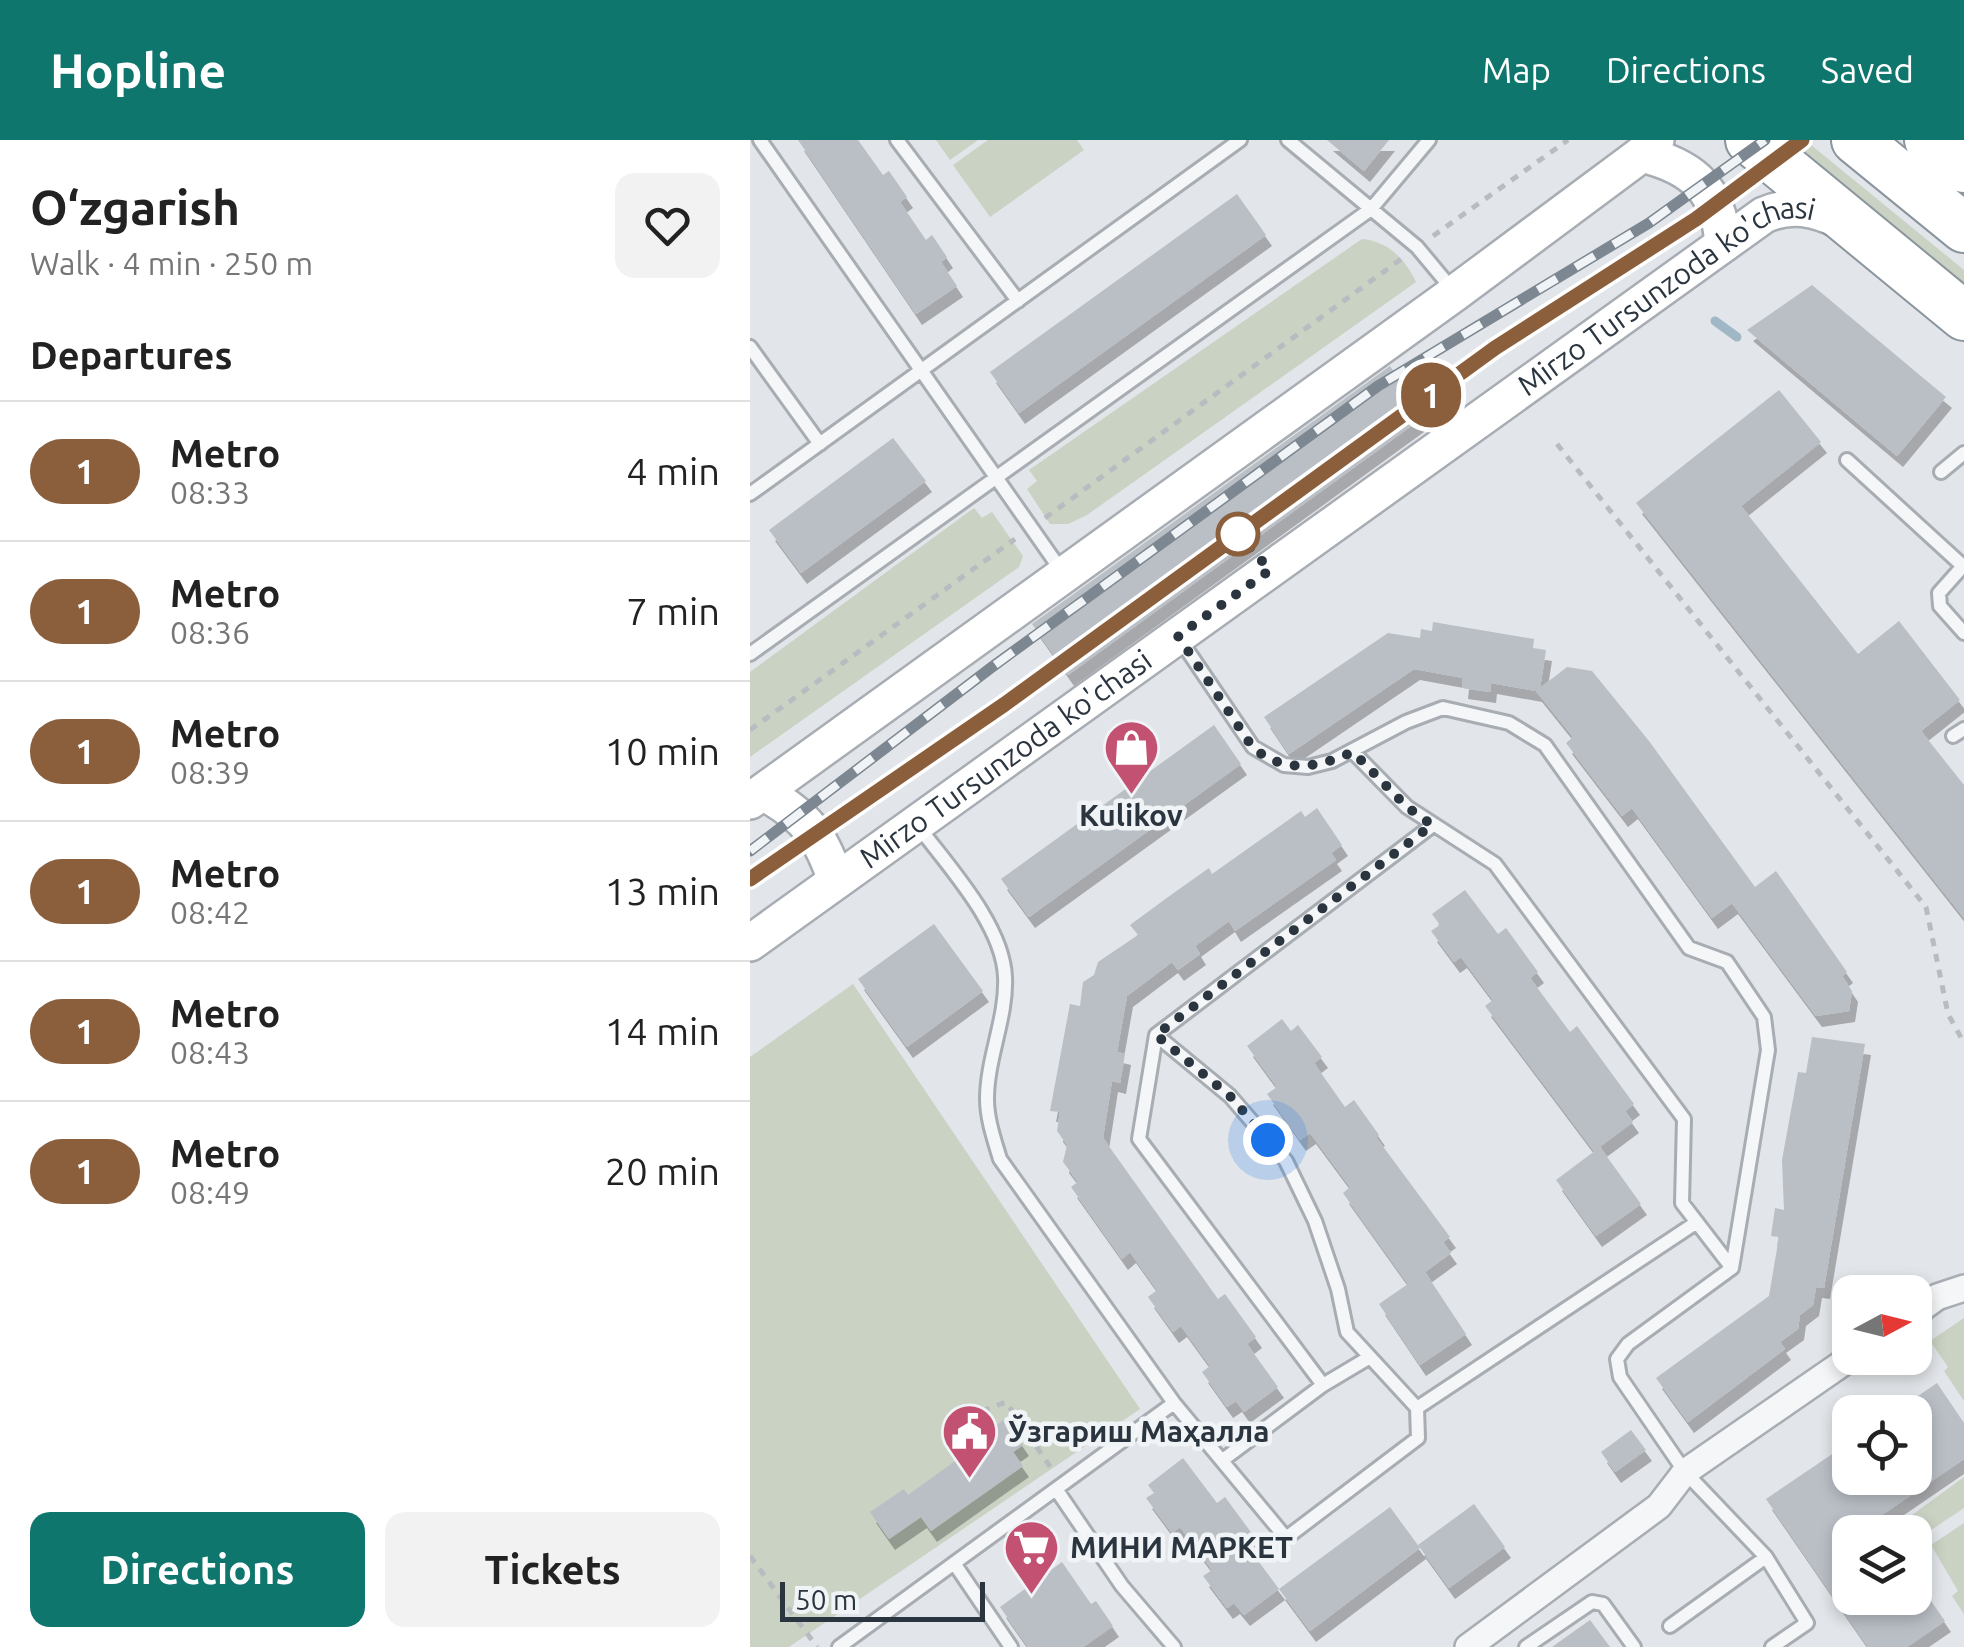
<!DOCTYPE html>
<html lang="en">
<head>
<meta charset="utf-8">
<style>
	:root { --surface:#fff; --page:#f2f2f2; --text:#222; --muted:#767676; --line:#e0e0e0; --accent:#0f766e }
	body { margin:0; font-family:Ubuntu,sans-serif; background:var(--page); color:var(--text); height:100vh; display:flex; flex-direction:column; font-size:38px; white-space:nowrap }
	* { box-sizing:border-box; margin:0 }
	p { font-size:32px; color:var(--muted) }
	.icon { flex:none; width:55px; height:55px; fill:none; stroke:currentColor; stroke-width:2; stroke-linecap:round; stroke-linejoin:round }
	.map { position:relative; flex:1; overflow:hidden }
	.details { display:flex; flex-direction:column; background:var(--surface); width:750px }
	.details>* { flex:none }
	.badge { padding:0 20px; border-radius:32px; font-size:35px; line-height:65px }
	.needle { width:65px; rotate:83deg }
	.controls { position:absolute; left:1082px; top:1135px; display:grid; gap:20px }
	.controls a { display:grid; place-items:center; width:100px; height:100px; border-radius:20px; background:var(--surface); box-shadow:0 5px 15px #0003; font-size:50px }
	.scale { position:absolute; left:30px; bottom:25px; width:205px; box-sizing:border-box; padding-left:10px; border:5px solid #2b353f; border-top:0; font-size:28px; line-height:35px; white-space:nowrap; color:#2b353f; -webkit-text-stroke:8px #f1f4f6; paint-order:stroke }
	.you { position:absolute; width:50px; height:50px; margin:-25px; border:8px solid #fff; border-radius:50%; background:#1a73e8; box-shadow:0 0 0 15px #1a73e833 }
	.map>.badge { position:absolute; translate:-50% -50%; box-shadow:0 0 0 5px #fff }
	h2 { padding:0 30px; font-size:38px; line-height:90px }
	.round { display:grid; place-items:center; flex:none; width:105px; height:105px; border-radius:20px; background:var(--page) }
	.summary { display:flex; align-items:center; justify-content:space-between; height:170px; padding:0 30px }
	h1 { font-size:48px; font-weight:600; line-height:75px }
	.cta { display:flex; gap:20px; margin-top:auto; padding:20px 30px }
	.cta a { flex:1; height:115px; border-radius:20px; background:var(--accent); color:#fff; font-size:40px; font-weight:600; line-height:115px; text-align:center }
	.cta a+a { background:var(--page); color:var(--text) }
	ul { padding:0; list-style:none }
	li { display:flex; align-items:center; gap:30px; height:140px; padding:0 30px; border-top:2px solid var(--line) }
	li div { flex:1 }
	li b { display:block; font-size:38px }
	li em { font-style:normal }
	li .badge { min-width:110px; font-weight:700; text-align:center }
	header { display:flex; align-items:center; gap:60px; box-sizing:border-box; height:140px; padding:0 50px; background:var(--accent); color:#fff }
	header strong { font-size:48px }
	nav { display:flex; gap:55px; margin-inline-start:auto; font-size:35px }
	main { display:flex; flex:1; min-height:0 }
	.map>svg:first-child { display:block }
	.green { fill:#c9d2c3 }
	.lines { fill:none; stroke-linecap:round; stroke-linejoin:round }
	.stream { stroke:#a0b8c6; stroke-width:9 }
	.building { fill:#b9bfc5; filter:url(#shadow) }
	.lane-casing { stroke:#a7adb3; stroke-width:18 }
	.street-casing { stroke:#a7adb3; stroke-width:30 }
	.secondary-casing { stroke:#a7adb3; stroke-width:40 }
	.highway-casing { stroke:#8a959e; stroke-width:52 }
	.path { stroke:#b8bcc0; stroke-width:5; stroke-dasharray:8 8; stroke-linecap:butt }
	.lane { stroke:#f4f6f7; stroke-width:12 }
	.street { stroke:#f4f6f7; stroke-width:25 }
	.secondary { stroke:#fff; stroke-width:35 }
	.highway { stroke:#fff; stroke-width:48 }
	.rail-casing { stroke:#7c8791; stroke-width:11 }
	.rail { stroke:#f1f4f6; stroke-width:8; stroke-dasharray:22; stroke-linecap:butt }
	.line-casing { stroke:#fff; stroke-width:22 }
	.line { stroke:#8b5e3c; stroke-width:15 }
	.walk { stroke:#2b353f; stroke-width:10; stroke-dasharray:0 18 }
	.stop-dot { fill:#fff; stroke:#8b5e3c; stroke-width:5 }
	.labels { text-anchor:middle; stroke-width:9; stroke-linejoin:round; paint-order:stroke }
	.street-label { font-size:30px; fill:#2b353f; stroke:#f1f4f6 }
	.poi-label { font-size:30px; font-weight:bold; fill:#2b353f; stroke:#f1f4f6; text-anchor:start }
</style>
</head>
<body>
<header>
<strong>Hopline</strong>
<nav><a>Map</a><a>Directions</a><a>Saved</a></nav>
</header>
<main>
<section class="details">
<div class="summary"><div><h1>O‘zgarish</h1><p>Walk · 4 min · 250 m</p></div><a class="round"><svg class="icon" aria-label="heart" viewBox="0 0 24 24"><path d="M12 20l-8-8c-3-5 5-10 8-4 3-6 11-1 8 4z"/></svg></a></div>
<h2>Departures</h2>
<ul>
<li><span class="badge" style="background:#8b5e3c;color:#fff">1</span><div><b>Metro</b><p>08:33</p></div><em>4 min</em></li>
<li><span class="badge" style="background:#8b5e3c;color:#fff">1</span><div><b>Metro</b><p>08:36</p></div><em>7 min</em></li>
<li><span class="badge" style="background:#8b5e3c;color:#fff">1</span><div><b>Metro</b><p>08:39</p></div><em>10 min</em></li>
<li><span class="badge" style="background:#8b5e3c;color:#fff">1</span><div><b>Metro</b><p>08:42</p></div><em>13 min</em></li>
<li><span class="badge" style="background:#8b5e3c;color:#fff">1</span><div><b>Metro</b><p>08:43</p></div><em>14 min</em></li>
<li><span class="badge" style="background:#8b5e3c;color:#fff">1</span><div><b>Metro</b><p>08:49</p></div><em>20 min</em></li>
</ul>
<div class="cta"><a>Directions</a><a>Tickets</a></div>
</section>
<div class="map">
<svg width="1214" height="1507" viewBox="0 0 1214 1507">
	<defs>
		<filter id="shadow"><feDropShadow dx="6" dy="11" stdDeviation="0" flood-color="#0004"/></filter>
	</defs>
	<rect width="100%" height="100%" fill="#e2e5e9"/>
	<!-- green -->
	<path class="green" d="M186 0H228L200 20Z
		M238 0H327L334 10 240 77 203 25Z
		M1024 0H1055L1214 130V155Z
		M612 99C638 101 656 120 666 142L337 375 318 384H300L277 349 287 341 279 330Z
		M224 368 232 378 242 372 273 416 269 427 0 617V532Z
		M103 844 390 1269 39 1507H0V917Z
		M1214 1178V1261L1194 1231 1198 1227 1180 1201Z
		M1214 1337V1368L1175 1394 1162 1375Z
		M1214 1383V1474L1202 1456 1208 1451 1181 1405Z"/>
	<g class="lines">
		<!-- stream -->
		<path class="stream" d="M965 181 987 197"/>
	</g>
	<!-- building -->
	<path class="building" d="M48 0H108L133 35 139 31 157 57 150 62 176 100 182 95 197 117 191 122 207 146 166 174Z
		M577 0H639L614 31Z
		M487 54 516 95 269 273 240 232Z
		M1062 145 1196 257 1147 316 997 190Z
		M640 226 675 276 318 535 282 484Z
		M1029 250 1071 302 991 366 1108 514 1149 481 1210 560 1171 591 1214 645V778L886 363Z
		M143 298 176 341 51 433 19 390Z
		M683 482 784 499 783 508 796 510 790 548 817 527 842 531 899 601 1005 747 1026 731 1097 832 1092 836 1102 851 1099 871 1066 876 982 763 962 778 882 668 872 676 816 603 823 597 786 551 741 543 740 552 712 548 713 538 664 529 539 614 514 577 638 493 670 498 671 489 682 491Z
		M464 585 491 624 279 777 251 739Z
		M567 668 592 705 581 713 586 720 485 791 479 781 445 806 450 814 428 830 422 822 377 856 367 912 375 914 370 943 362 941 353 998 468 1159 475 1154 506 1197 497 1204 528 1247 494 1272 486 1261 477 1267 452 1232 460 1226 431 1186 423 1192 398 1157 407 1150 380 1112 372 1119 321 1047 328 1042 313 1022 317 1005 307 991 310 972 300 971 320 864 330 866 333 842 344 835 348 822 388 795 380 785 425 752 459 728 462 734 551 671 555 677Z
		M715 750 748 794 756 788 788 832 780 838 820 892 827 886 884 964 875 971 883 982 844 1011 735 866 743 860 711 817 704 822 681 791 690 785 682 774Z
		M184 784 233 851 157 907 108 839Z
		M532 879 541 891 548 885 572 917 564 923 595 967 604 960 629 995 626 997 700 1097 693 1102 701 1113 675 1132 716 1194 670 1225 629 1164 658 1144 593 1053 600 1047 560 993 550 1000 517 954 527 947 497 906Z
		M1062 897 1115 904 1074 1148 1066 1147 1063 1165 1050 1175 1048 1189 1030 1202 1035 1209 938 1282 906 1238 1019 1156 1029 1097 1021 1096 1025 1068 1034 1070 1032 1020 1048 932 1056 933Z
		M850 1007 891 1064 846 1096 806 1040Z
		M1187 1243 1214 1283V1319L1126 1379 1135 1392H1100V1458H1179L1195 1481 1157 1507H1118L1016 1359 1100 1302V1338H1165V1258Z
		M255 1279 273 1305 263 1312 273 1326 181 1391 171 1377 139 1399 120 1372 154 1349 158 1355 226 1306 223 1301Z
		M881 1290 896 1310 865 1332 851 1312Z
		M433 1318 467 1363 475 1357 506 1399 497 1406 529 1449 494 1475 484 1463 477 1468 453 1436 462 1430 430 1387 422 1393 396 1358 404 1353 398 1345Z
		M724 1364 755 1407 699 1448 668 1405Z
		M640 1367 670 1408 560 1491 529 1449Z
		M312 1422 341 1464 346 1461 363 1486 333 1507H278L250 1467Z
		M840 1480 860 1507H802Z"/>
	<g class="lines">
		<defs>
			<path id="lane" d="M10 0 313 433
				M147 0 268 161
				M538 0 667 107 702 149
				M0 207 70 304
				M1097 320 1214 427
				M1191 332 1214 313
				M0 354 490 0
				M1213 426 1189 453 1190 466 1214 493
				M429 498 503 607 534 625 558 627 582 621 656 582 693 568 759 583 795 605 939 808 977 822 1014 877 1018 910 982 1128 878 1204 867 1219 870 1237 935 1332 1016 1417 1057 1483 1022 1507
				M0 514 621 69 679 0
				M1203 596 1214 589
				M603 612 657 667 745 724 934 979 932 1063 982 1128
				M168 686C198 726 253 785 255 837 257 877 237 918 237 959 237 979 244 999 250 1019L424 1263 536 1398 668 1298 667 1268 597 1192 588 1149 565 1081 536 1021 480 956 406 895
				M573 1245 620 1217
				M667 1268 947 1082
				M474 1319 573 1245 389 999 406 895 683 685
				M306 1349 372 1446 424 1507
				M204 1423 261 1507
				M920 1486 1016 1417
				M89 1507 424 1263
				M776 1507 842 1462 853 1464 884 1507"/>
			<path id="street" d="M1165 1173 1187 1157 1214 1148
				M718 1507 909 1366 935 1332 1100 1218"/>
			<g id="secondary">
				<path d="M892 14C944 27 969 50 973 104"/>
				<path d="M13 652C56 676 71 695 86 741"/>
				<path d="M0 661 705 153 892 14 906 0"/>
				<path id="s1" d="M0 803 1014 75C1041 63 1065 68 1091 81"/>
			</g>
			<path id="highway" d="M1000 0 1214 176
				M1106 0 1214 88
				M1179 0 1214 28"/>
		</defs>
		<!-- lane casing -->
		<use href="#lane" class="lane-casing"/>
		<!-- street casing -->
		<use href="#street" class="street-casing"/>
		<!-- secondary casing -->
		<use href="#secondary" class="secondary-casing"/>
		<!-- highway casing -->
		<use href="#highway" class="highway-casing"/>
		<!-- path -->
		<path class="path" d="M683 96 818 0
			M807 304 1176 767 1198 874 1214 903
			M295 378 654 117
			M0 590 265 399
			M232 1271 256 1262 301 1328
			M0 1416 67 1507"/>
		<!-- lane -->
		<use href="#lane" class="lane"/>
		<!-- street -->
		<use href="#street" class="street"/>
		<!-- secondary -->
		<use href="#secondary" class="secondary"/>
		<!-- highway -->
		<use href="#highway" class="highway"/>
		<defs>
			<path id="rail" d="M0 711 242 527 628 246 899 83 1015 0
				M0 739 255 564 745 208 946 79 1052 0"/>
		</defs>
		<!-- rail casing -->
		<use href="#rail" class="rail-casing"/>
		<!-- rail -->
		<use href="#rail" class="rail"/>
	</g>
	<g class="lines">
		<defs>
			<path id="line" d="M0 739 255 564 745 208 946 79 1052 0"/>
		</defs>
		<!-- line casing -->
		<use href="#line" class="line-casing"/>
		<!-- line -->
		<use href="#line" class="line"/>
		<!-- walk -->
		<path class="walk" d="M488 394 520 430 428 496 503 608C536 634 566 628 603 612L657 667 682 685 406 895 480 956 518 1000"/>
	</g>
	<!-- icons -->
	<defs>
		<symbol id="shop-pin" viewBox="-11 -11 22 30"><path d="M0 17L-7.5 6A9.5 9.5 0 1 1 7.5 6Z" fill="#c35172" stroke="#f1f4f6"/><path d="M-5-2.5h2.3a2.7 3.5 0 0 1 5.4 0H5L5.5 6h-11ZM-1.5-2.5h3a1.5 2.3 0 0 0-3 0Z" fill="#fff"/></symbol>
		<symbol id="civic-pin" viewBox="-11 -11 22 30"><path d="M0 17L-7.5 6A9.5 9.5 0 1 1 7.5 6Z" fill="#c35172" stroke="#f1f4f6"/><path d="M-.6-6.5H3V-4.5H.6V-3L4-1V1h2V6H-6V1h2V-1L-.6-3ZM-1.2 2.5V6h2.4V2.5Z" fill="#fff"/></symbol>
		<symbol id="supermarket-pin" viewBox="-11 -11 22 30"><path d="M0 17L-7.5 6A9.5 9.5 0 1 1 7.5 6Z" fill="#c35172" stroke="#f1f4f6"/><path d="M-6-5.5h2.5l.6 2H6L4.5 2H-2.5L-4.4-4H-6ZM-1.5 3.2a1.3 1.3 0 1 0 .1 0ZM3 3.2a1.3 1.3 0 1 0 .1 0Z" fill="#fff"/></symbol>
	</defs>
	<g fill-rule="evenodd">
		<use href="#shop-pin" x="350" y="576" width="63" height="86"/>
		<use href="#civic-pin" x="188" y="1260" width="63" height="86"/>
		<use href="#supermarket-pin" x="250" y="1376" width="63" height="86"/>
	</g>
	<!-- markers -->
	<circle class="stop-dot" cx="488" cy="394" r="20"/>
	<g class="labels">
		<!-- street labels -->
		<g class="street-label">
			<text dy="10" stroke="none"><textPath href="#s1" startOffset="1125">Mirzo Tursunzoda ko'chasi</textPath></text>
			<text dy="10" stroke="none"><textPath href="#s1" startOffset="315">Mirzo Tursunzoda ko'chasi</textPath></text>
		</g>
		<!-- poi labels -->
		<g class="poi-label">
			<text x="381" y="686" text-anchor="middle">Kulikov</text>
			<text x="258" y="1302">Ўзгариш Маҳалла</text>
			<text x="320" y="1418">МИНИ МАРКЕТ</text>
		</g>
	</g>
</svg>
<div class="controls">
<a><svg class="needle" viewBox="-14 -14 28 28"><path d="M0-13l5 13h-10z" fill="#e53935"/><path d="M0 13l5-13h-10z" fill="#767676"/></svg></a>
<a><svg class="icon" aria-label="locate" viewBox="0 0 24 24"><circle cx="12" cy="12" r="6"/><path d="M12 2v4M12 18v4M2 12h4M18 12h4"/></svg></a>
<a><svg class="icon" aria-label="layers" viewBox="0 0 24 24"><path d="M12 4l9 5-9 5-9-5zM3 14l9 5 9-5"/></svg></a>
</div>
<div class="scale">50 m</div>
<div class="you" style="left:518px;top:1000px"></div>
<b class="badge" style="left:681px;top:255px;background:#8b5e3c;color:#fff">1</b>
</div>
</main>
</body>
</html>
